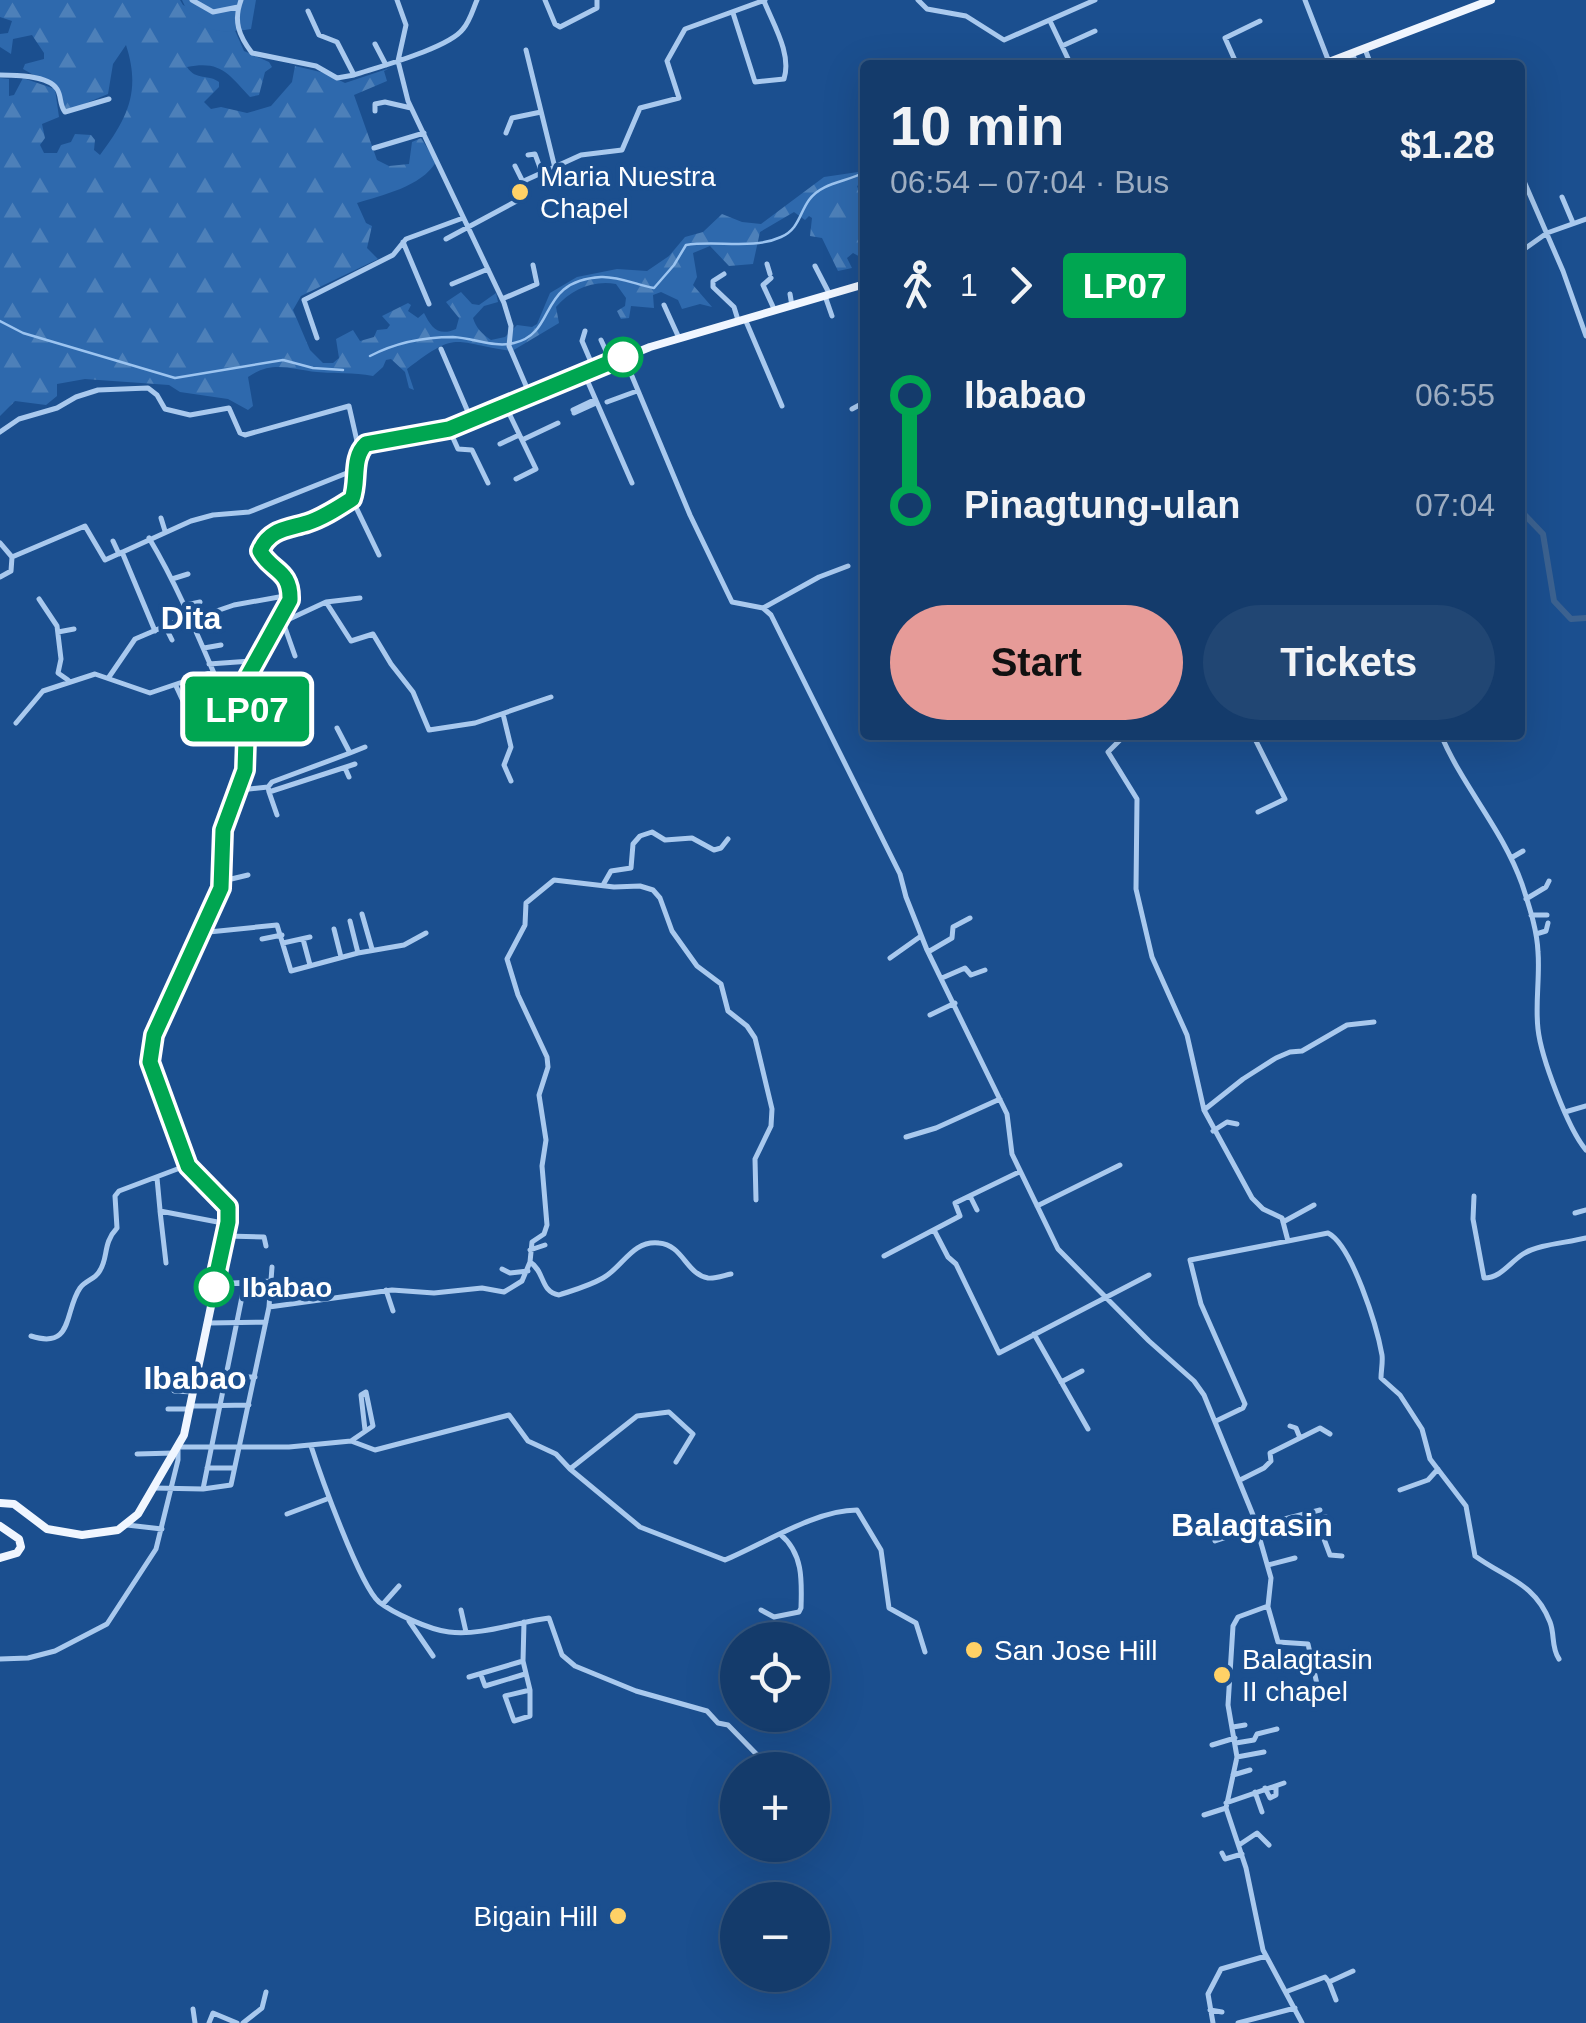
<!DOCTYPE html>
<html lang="en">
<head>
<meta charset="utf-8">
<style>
	:root { --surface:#143b6b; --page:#214673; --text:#f1f3f6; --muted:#9dadc1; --line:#33557e; --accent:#e69b98 }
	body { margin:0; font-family:Helvetica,sans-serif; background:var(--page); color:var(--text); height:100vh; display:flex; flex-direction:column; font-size:38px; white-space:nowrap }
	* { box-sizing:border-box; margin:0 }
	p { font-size:32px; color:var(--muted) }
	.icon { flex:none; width:55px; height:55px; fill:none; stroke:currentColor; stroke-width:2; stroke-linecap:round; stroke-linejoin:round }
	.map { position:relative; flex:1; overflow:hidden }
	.drawer { position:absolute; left:860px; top:60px; width:665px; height:680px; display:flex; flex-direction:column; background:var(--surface); border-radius:10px; box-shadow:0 10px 40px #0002,0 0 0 2px var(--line) }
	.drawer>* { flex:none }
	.badge { padding:0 20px; border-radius:8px; font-size:35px; line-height:65px }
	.buttons { position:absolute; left:720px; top:1622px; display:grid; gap:20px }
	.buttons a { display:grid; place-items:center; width:110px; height:110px; border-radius:50%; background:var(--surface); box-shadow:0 10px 40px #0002,0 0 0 2px var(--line); font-size:50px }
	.map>.badge { position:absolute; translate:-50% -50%; box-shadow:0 0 0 5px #fff }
	.legs { display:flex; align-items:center; gap:15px; height:110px; padding:0 30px; font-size:32px }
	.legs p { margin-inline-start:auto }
	.head { display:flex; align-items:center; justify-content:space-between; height:170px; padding:0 30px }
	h1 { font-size:55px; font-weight:700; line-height:75px }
	.cta { display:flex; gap:20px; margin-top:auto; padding:20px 30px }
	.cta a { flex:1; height:115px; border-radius:60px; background:var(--accent); color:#111; font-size:40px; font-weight:700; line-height:115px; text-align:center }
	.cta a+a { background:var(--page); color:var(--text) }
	ul { padding:0 30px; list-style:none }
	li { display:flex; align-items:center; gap:35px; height:110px; font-size:38px }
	li i { display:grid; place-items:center; width:15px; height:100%; margin:0 12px; background:currentColor }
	li i::after { content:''; width:25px; height:25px; margin:-12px; border:8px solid; border-radius:50%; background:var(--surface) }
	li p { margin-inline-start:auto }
	li:first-child i { background:linear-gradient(#0000 50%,currentColor 0) }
	li:last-child i { background:linear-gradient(currentColor 50%,#0000 0) }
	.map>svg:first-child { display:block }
	.forest { fill:url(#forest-firs) }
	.green { fill:#2e69ad }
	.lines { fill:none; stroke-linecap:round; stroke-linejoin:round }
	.stream { stroke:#9cc4f0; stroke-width:2.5 }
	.river { stroke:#3c6290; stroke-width:6 }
	.minor { stroke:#a9c9ee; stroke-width:5 }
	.major { stroke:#f0f6ff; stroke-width:8 }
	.line-1-casing { stroke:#fff; stroke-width:22 }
	.line-1 { stroke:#00a651; stroke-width:15 }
	.poi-dot { fill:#ffd166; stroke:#1b4f8f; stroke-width:4 }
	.stop-1-dot { fill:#fff; stroke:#00a651; stroke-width:5 }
	.labels { text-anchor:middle; stroke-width:9; stroke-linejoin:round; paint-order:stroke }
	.poi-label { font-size:28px; fill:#fff; stroke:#1b4f8f; text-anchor:start }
	.stop-label { font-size:28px; font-weight:bold; fill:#fff; stroke:#1b4f8f; text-anchor:start }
	.quarter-label { font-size:32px; font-weight:bold; fill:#fff; stroke:#1b4f8f }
</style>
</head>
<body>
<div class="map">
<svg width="1586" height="2023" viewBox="0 0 1586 2023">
	<defs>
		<pattern id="forest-firs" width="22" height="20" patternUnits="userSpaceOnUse" patternTransform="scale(2.5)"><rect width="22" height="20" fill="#2e69ad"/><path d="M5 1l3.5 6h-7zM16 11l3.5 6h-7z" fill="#4d80b9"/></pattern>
	</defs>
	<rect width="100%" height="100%" fill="#1b4f8f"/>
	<!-- forest -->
	<path class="forest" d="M0 0H180L183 5 233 26 244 51 269 62 272 67 265 72 259 95 250 97C229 75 222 60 187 67 196 81 209 74 219 82V87L204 102 211 109 221 107 247 113 271 106 292 82 295 66 325 73 345 83 390 68 384 71 387 81 354 95 377 160 389 166 409 164 412 142 421 138 436 162C421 187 382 195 357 203L366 223 372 226 367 248 378 259 301 296 293 310 310 350 323 363H333L339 358 336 339 353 330 360 341 374 337 377 330 387 329 390 325 382 316 408 303 411 305 408 311 418 318 424 313C431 327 438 337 456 329L459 318 446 302 461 292 472 304 479 305 496 293 498 302 484 306 473 318C476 328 482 334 491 340L505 337 517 325 532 327 537 324 550 293 577 277 617 269 647 271 669 256 685 237 703 232 722 214 742 222 761 224 824 177 865 171V181L857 186 865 206V243L860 247 864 259 853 253 847 258 852 268 838 271 822 238 810 236 812 218 809 216 805 220 794 212 760 232 753 264 729 266 710 246 693 253 697 277 693 285 712 307 700 304 682 309 678 300 661 292 653 295 654 308 631 306 629 318 621 319 617 311 625 306 626 298 616 284C592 280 571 290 556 307L559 323 512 351C452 343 459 329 407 369L414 390 409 388 405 372 391 359 386 360 383 367 373 376C353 372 336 374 317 372 290 369 272 360 248 377L253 406 248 410 228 399 180 392 169 385 85 379 57 384V396L46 405 15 401 0 416V78L9 79V96L14 95 23 78 55 89 59 117 42 124 45 138 40 145 44 153H57L61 145 71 142 75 134 91 135 95 140 94 150 100 155C128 118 141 91 126 45L113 64 108 94 72 109H64L59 89 23 69 25 64 44 59V53L32 35 13 39 11 54 0 47V34L8 33 12 21 0 17Z"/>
	<!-- green -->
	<path class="green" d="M182 0H256L251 29C220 34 196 33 182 0Z"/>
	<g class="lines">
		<!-- stream -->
		<path class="stream" d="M0 321 23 333 175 378 283 360 313 368 343 370
			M370 356C395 343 424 337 453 337 474 338 494 348 514 343 558 333 536 281 601 277 617 276 638 285 654 288L674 265 686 245C716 240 753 250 781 237 799 229 799 214 809 200 822 182 847 182 865 172"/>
		<!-- river -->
		<path class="river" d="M1520 510 1543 534 1554 601 1571 619 1586 618"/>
		<!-- minor -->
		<path class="minor" d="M192 0 213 12 238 7
			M241 0C233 21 239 36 252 53L316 66 337 78 354 75
			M397 0 406 25 398 61 408 101 504 303 511 326 509 346 530 395
			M545 0 555 24 560 27 597 8V0
			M918 0 927 9 966 16 1004 40 1095 0
			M1305 0 1329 62
			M308 11 319 35 337 42 354 75C378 67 449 48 463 29 470 21 473 9 477 0
			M733 13 755 82 784 79C792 54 773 24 764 1
			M1050 21 1071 65
			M375 44 386 65
			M1062 46 1095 31
			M1365 49 1371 65
			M526 50 555 168
			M1352 53 1357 65
			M1237 65 1225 38 1260 21
			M0 75C14 75 48 75 57 89 62 97 59 104 65 112L109 99
			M375 111V104L385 102 411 108
			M506 133 512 118 541 112
			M374 148 424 133
			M528 155 535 154 542 173
			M515 166 523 182
			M1520 172 1563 271 1586 336
			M1562 197 1573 223
			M446 239 526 196 523 184 526 180 581 155 622 150 640 108 679 98 667 61 685 29 765 0
			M403 242 429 304
			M1520 252 1547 233 1586 219
			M767 264 770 274
			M815 266 830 295
			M724 274 713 281V287L734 307 738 320
			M771 278 763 285 775 311
			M452 284 488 269
			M790 294 792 306
			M825 296 832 316
			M502 299 537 284 533 265
			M664 305 679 338
			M745 319 782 406
			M585 331 582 341 594 369
			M317 338 304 300 393 255 406 239 463 218
			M601 340 611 362
			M441 349 471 419
			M624 357 690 515 732 602 763 608 771 615 900 874 906 897 927 950 1007 1114 1012 1154 1058 1249 1149 1341 1194 1381 1204 1395 1253 1515 1271 1578 1268 1606 1238 1617 1233 1626 1228 1705 1237 1757 1226 1808 1246 1868 1263 1950 1302 2023
			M584 373 632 483
			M607 402 637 391
			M506 407 536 469 516 479
			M852 409 865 402
			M573 410 594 400
			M574 413 596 403
			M449 429 458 449 472 450 488 483
			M0 432 19 419 57 408 76 397 98 390 148 388 157 395 165 409 190 415 229 408 240 433 245 435 349 406 359 450
			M522 440 558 423
			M500 444 519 435
			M352 499 379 555
			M161 518 165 531
			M149 538C189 605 212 674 245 743
			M1520 540 1523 549 1520 556
			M113 541 119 554
			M0 543 12 557 85 526 105 560 191 521 213 515 249 512 357 469
			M122 552 155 631
			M0 577 11 571 12 557
			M1520 578V620
			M172 579 188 574
			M39 599 57 626 61 659 58 673 68 680
			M326 602 360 598
			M186 605 200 602
			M763 608 819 577 848 566
			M193 619 234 605 290 595
			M280 620 283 622 326 602 351 641 373 634 391 664 413 692 429 730 475 723 551 697
			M283 622 295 656
			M165 626 172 640
			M58 632 74 629
			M204 648 221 645
			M209 664 251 661
			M109 677 135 639 191 615
			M176 686 197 731 187 736
			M503 714 511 747 504 765 511 781
			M16 723 43 691 95 674 150 693 212 672
			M246 723 273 714
			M197 731 208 727
			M1119 735 1121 739 1108 752 1137 799 1136 889 1152 957 1187 1035 1204 1110 1252 1198 1263 1209 1282 1218 1288 1241 1328 1233C1352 1245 1377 1327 1382 1355 1383 1362 1381 1371 1381 1378L1400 1395 1422 1429 1430 1459 1466 1506 1475 1556C1507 1579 1535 1583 1550 1622 1555 1635 1551 1647 1559 1659
			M1253 735 1285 799 1258 812
			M1441 735C1463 787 1503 830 1522 884 1529 906 1537 929 1538 952 1540 977 1535 1004 1538 1029 1541 1057 1568 1129 1586 1150
			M350 753 365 747
			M345 768 349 777
			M268 787 269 792 355 764
			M240 790 268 787 272 782 350 753 337 728
			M269 792 277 815
			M1511 858 1523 851
			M223 881 248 875
			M603 885 611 871 631 868 633 844 640 836 652 832 665 840 692 838 714 850 721 848 728 839
			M1526 899 1546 887 1549 881
			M362 914 372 949
			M1531 915H1547
			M350 921 358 953
			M334 929 341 957
			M199 933 277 925 291 971 358 953 404 945 426 933
			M1536 934 1546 931 1548 923
			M262 939 282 935
			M303 939 310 965
			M283 943 310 937
			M928 952 952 938 953 927 970 918
			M890 958 921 936
			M942 978 965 968 971 975 985 970
			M930 1015 955 1003
			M1204 1110 1243 1079 1276 1058 1290 1052 1302 1051 1347 1025 1374 1022
			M1565 1112 1586 1106
			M1213 1131 1227 1122 1237 1124
			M906 1137 936 1128 1000 1099
			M157 1178 160 1210
			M970 1196 977 1210
			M1474 1196 1473 1219 1484 1278C1501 1278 1509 1263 1523 1254 1539 1244 1567 1243 1586 1238
			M1037 1206 1120 1165
			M1575 1213 1586 1210
			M1283 1222 1314 1205
			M934 1230 948 1257 956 1264 999 1353 1149 1275
			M226 1236 264 1237 266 1246
			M530 1250 545 1245
			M884 1256 960 1216 955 1203 1019 1172
			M530 1262C545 1271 540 1292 559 1295 574 1290 589 1286 603 1278 623 1267 632 1240 659 1243 683 1245 686 1274 708 1278 715 1279 725 1275 731 1274
			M166 1263 160 1211 228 1224
			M502 1269 510 1273 528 1271
			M215 1284 272 1281
			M386 1290 393 1311
			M269 1307 392 1290 434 1293 482 1288 504 1292 522 1281 530 1262 532 1242 544 1234 547 1225 542 1166 546 1140 539 1095 548 1067 547 1057 518 995 507 959 525 925 526 903 554 880 614 887 640 886 653 890 660 898 672 931 697 966 721 984 728 1011 747 1026 755 1038 772 1109 771 1126 755 1159 756 1200
			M209 1323 266 1322
			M1034 1334 1088 1429
			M31 1336C74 1350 64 1311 80 1288 85 1281 95 1279 99 1272 109 1258 102 1244 117 1228L115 1196 119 1191 188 1165
			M198 1377H255
			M1061 1382 1082 1371
			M174 1391 193 1392
			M192 1406 249 1405
			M168 1409H189
			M1216 1421 1243 1408 1245 1404 1201 1304 1190 1260 1288 1241
			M1290 1426 1296 1428 1300 1438
			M351 1441 373 1426 366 1392 361 1395 365 1430
			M311 1446C320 1474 360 1586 379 1602 393 1613 430 1630 449 1632 481 1636 517 1622 549 1618L562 1655 575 1666 636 1691 707 1711 718 1723 728 1725 766 1764 783 1770
			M179 1447H289L351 1441 375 1450 509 1415 528 1441 556 1454 570 1469 640 1527 725 1560C764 1544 815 1510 857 1510L881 1550 889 1608 916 1623 925 1652
			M137 1454 174 1453
			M207 1468H234
			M570 1469 637 1416 669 1412 693 1434 676 1462
			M1240 1480 1264 1468 1271 1461 1270 1453 1320 1428 1330 1434
			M154 1488 203 1489 231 1485 269 1307 272 1267
			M203 1489 245 1282
			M1400 1490 1428 1480 1438 1469
			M287 1514 327 1499
			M1307 1514 1311 1520 1326 1517 1330 1523
			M1313 1520 1318 1523 1330 1555 1342 1556
			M127 1525 162 1529
			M1256 1526 1320 1510
			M1215 1541 1257 1527
			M1268 1565 1295 1558
			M383 1604 399 1586
			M1268 1607 1278 1642 1308 1644 1321 1702
			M461 1610 466 1632
			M761 1610 774 1617 799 1612 801 1608C802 1580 803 1553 780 1534
			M409 1621 433 1656
			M0 1659 28 1658 55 1651 107 1624 156 1549 178 1460V1450
			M523 1661 530 1690V1716L514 1721 505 1696 530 1690
			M481 1675 485 1686 525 1674
			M469 1677 523 1661 524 1622
			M1233 1727 1245 1725
			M1236 1743 1254 1740 1257 1734 1277 1729
			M1212 1745 1235 1738
			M1237 1757 1264 1752
			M1233 1775 1250 1770
			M1265 1788 1270 1798 1276 1795V1787
			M1255 1792 1262 1812
			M1226 1803 1284 1783
			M1204 1815 1226 1808
			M1239 1845 1257 1833 1269 1845
			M1222 1853 1225 1859 1242 1854
			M1288 1991 1325 1977 1329 1982
			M1336 2000 1329 1982 1353 1971
			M193 2009 195 2023
			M1210 2010 1222 2012
			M209 2023 213 2013 237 2023
			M243 2023 262 2008 266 1992
			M1213 2023 1208 1994 1221 1969 1266 1956
			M1238 2023 1295 2008"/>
		<!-- major -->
		<path class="major" d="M1321 65 1491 0
			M0 1503 14 1504 47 1529 82 1535 118 1530 138 1514 184 1435 223 1249 229 1207 188 1165 150 1062 154 1035 223 881V829L245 769 248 676 252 663 290 600 289 587 283 574 262 556 261 546C284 518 333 526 352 497 364 480 349 459 366 444L449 429 650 347 865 284
			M0 1526 19 1539 21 1547 17 1553 0 1558"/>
	</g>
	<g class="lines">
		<defs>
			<path id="line-1" d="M214 1287 228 1222V1207L188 1166 150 1062 154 1035 221 888 223 830 245 770 248 676 290 600C291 569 271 572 260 551 269 529 287 529 307 523 323 518 338 508 352 499 359 481 351 458 366 444L449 429 623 357"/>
		</defs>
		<!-- line-1 casing -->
		<use href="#line-1" class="line-1-casing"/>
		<!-- line-1 -->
		<use href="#line-1" class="line-1"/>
	</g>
	<!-- markers -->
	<g class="poi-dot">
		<circle cx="520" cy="192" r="10"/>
		<circle cx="974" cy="1650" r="10"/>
		<circle cx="1222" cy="1675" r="10"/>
		<circle cx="618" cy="1916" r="10"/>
	</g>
	<g class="stop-1-dot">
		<circle cx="623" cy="357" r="18"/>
		<circle cx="214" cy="1287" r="18"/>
	</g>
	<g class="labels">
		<!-- poi labels -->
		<g class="poi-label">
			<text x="540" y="186">Maria Nuestra<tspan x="540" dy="32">Chapel</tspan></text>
			<text x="994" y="1660">San Jose Hill</text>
			<text x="1242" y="1669">Balagtasin<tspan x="1242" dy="32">II chapel</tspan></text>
			<text x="598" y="1926" text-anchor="end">Bigain Hill</text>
		</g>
		<!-- stop labels -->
		<g class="stop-label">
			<text x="242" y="1297">Ibabao</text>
		</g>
		<!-- quarter labels -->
		<g class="quarter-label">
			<text x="191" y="629">Dita</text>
			<text x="195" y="1389">Ibabao</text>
			<text x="1252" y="1536">Balagtasin</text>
		</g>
	</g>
</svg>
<div class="buttons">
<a><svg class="icon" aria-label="locate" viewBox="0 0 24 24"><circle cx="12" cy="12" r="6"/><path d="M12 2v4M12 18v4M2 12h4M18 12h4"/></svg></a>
<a>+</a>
<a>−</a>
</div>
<b class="badge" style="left:247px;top:709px;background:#00a651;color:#fff">LP07</b>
<section class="drawer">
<div class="head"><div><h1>10 min</h1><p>06:54 – 07:04 · Bus</p></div><b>$1.28</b></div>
<div class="legs"><svg class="icon" aria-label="walk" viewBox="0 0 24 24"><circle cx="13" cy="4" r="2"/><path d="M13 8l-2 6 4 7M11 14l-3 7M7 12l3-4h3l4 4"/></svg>1<svg class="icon" aria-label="forward" viewBox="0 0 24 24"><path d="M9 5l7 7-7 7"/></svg><b class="badge" style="background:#00a651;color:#fff">LP07</b></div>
<ul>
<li><i style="color:#00a651"></i><b>Ibabao</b><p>06:55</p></li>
<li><i style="color:#00a651"></i><b>Pinagtung-ulan</b><p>07:04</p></li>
</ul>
<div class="cta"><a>Start</a><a>Tickets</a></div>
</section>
</div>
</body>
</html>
